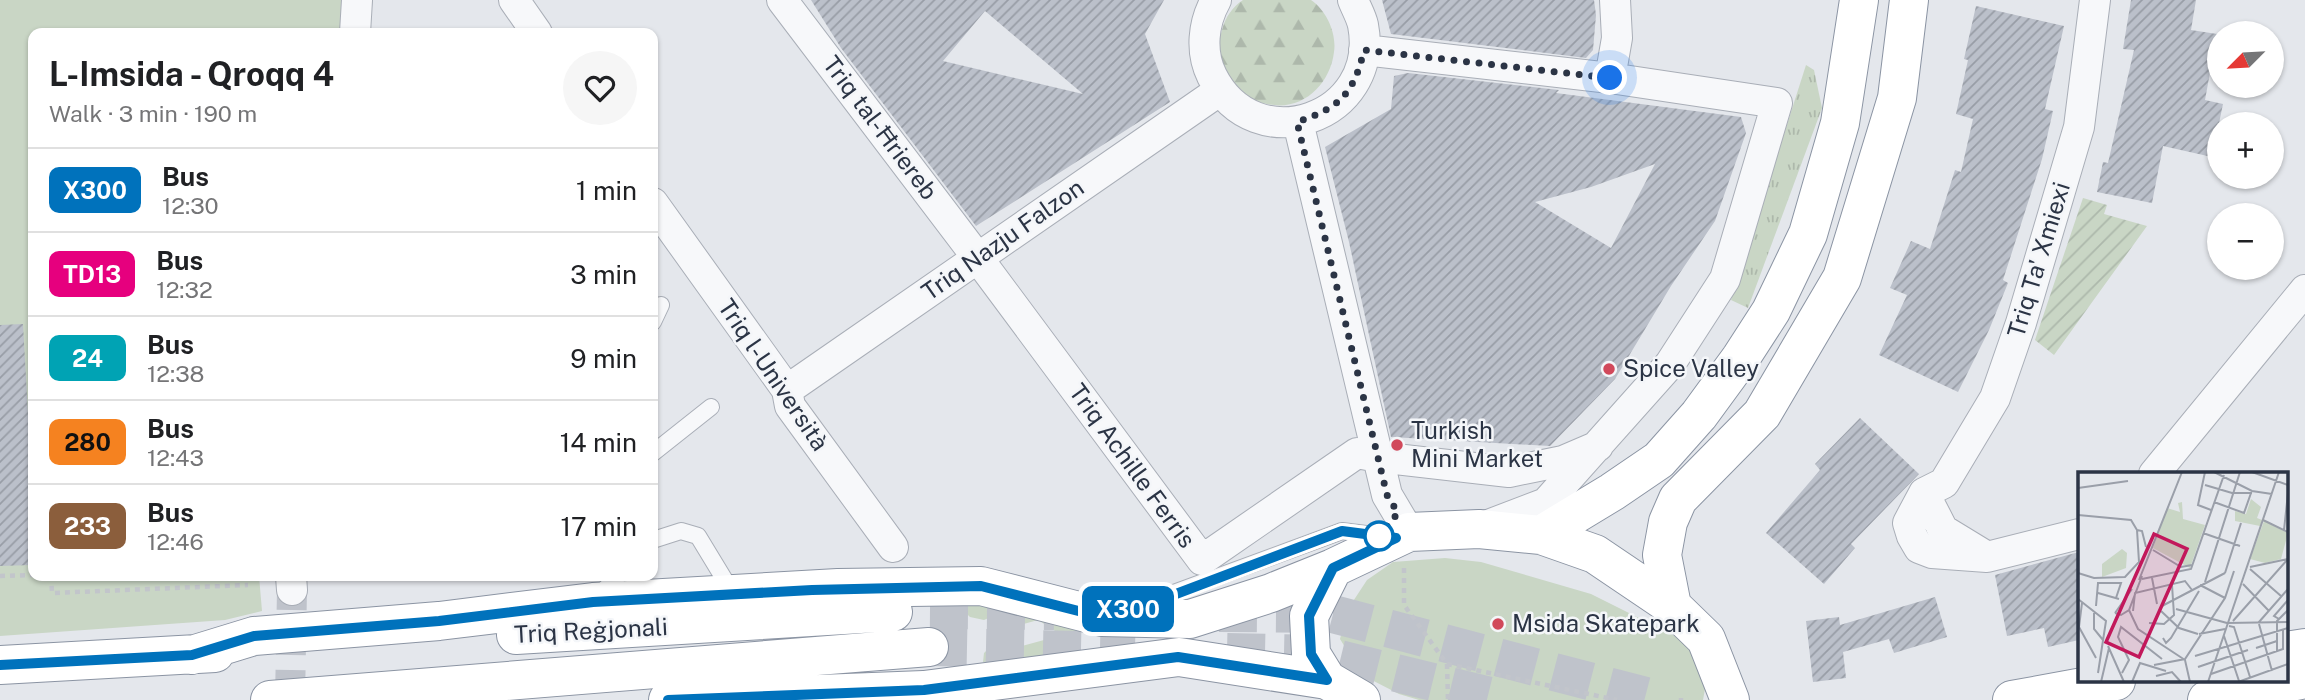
<!DOCTYPE html>
<html lang="en">
<head>
<meta charset="utf-8">
<style>
	:root { --surface:#fff; --page:#f6f6f6; --text:#202124; --muted:#757577; --line:#e0e0e0 }
	body { margin:0; font-family:"Public Sans",sans-serif; background:var(--page); color:var(--text); height:100vh; display:flex; flex-direction:column; font-size:26px; white-space:nowrap }
	* { box-sizing:border-box; margin:0 }
	p { font-size:23px; color:var(--muted) }
	.icon { flex:none; width:38px; height:38px; fill:none; stroke:currentColor; stroke-width:2; stroke-linecap:round; stroke-linejoin:round }
	.map { position:relative; flex:1; overflow:hidden }
	.sheet { position:absolute; left:28px; top:28px; width:630px; height:553px; display:flex; flex-direction:column; background:var(--surface); border-radius:14px; box-shadow:0 2px 5px #0004 }
	.sheet>* { flex:none }
	.badge { padding:0 14px; border-radius:10px; font-size:24px; line-height:46px }
	.needle { width:46px; rotate:246deg }
	.controls { position:absolute; left:2207px; top:21px; display:grid; gap:14px }
	.controls a { display:grid; place-items:center; width:77px; height:77px; border-radius:50%; background:var(--surface); box-shadow:0 2px 5px #0004; font-size:35px }
	.you { position:absolute; width:35px; height:35px; margin:-18px; border:5px solid #fff; border-radius:50%; background:#1a73e8; box-shadow:0 0 0 10px #1a73e833 }
	.map>.badge { position:absolute; translate:-50% -50%; box-shadow:0 0 0 4px #fff }
	.round { display:grid; place-items:center; flex:none; width:74px; height:74px; border-radius:37px; background:var(--page) }
	.head { display:flex; align-items:center; justify-content:space-between; height:119px; padding:0 21px }
	h1 { font-size:33px; font-weight:700; line-height:52px }
	ul { padding:0; list-style:none }
	li { display:flex; align-items:center; gap:21px; height:84px; padding:0 21px; border-top:2px solid var(--line) }
	li div { flex:1 }
	li b { display:block; font-size:26px }
	li em { font-style:normal }
	li .badge { min-width:77px; font-weight:700; text-align:center }
	.map>svg:first-child { display:block }
	.grass { fill:#c9d6c5 }
	.forest { fill:url(#forest-firs) }
	.park { fill:url(#park-tufts) }
	.garden { fill:url(#garden-furrows) }
	.building { fill:url(#building-hatch); fill-rule:evenodd }
	.lines { fill:none; stroke-linecap:round; stroke-linejoin:round }
	.street-tunnel { stroke:#bfc3cb; stroke-width:30; stroke-dasharray:30 15; stroke-linecap:butt }
	.highway-tunnel { stroke:#bfc3cb; stroke-width:38; stroke-dasharray:38 19; stroke-linecap:butt }
	.lane-casing { stroke:#a9aeb7; stroke-width:18 }
	.street-casing { stroke:#a9aeb7; stroke-width:32 }
	.highway-casing { stroke:#8b94a3; stroke-width:40 }
	.path { stroke:#c2c5cb; stroke-width:4.5; stroke-dasharray:5 5; stroke-linecap:butt }
	.lane { stroke:#f7f8fa; stroke-width:16 }
	.street { stroke:#f7f8fa; stroke-width:30 }
	.highway { stroke:#fff; stroke-width:38 }
	.line-casing { stroke:#fff; stroke-width:16 }
	.line { stroke:#0072bc; stroke-width:10 }
	.walk { stroke:#2b3445; stroke-width:7; stroke-dasharray:0 12.6 }
	.poi-dot { fill:#d1495b; stroke:#f4f6f9; stroke-width:2.5 }
	.stop-dot { fill:#fff; stroke:#0072bc; stroke-width:3.5 }
	.labels { text-anchor:middle; stroke-width:5; stroke-linejoin:round; paint-order:stroke }
	.street-label { font-size:24px; fill:#2b3445; stroke:#f4f6f9 }
	.poi-label { font-size:24px; fill:#2b3445; stroke:#f4f6f9; text-anchor:start }
	.inset-road { fill:none; stroke:#9a9fa9; stroke-width:2 }
	.view { fill:#c2185b; fill-opacity:0.15; stroke:#c2185b; stroke-width:3.5 }
	.inset-edge { fill:none; stroke:#2b3445; stroke-width:3.5 }
</style>
</head>
<body>
<div class="map">
<svg width="2305" height="700" viewBox="0 0 2305 700">
	<defs>
		<pattern id="forest-firs" width="22" height="20" patternUnits="userSpaceOnUse" patternTransform="scale(1.75)"><rect width="22" height="20" fill="#c9d6c5"/><path d="M5 1l3.5 6h-7zM16 11l3.5 6h-7z" fill="#adb8ab"/></pattern>
		<pattern id="park-tufts" width="24" height="20" patternUnits="userSpaceOnUse" patternTransform="scale(1.75)"><rect width="24" height="20" fill="#c9d6c5"/><path d="M3 7l-1-3M5 7V3M7 7l1-3M15 17l-1-3M17 17v-4M19 17l1-3" fill="none" stroke="#adb8ab"/></pattern>
		<pattern id="garden-furrows" width="10" height="10" patternUnits="userSpaceOnUse" patternTransform="scale(1.75)"><rect width="10" height="10" fill="#c9d6c5"/><path d="M-1 1l2-2M0 10L10 0M9 11l2-2" fill="none" stroke="#adb8ab"/></pattern>
		<pattern id="building-hatch" width="6" height="6" patternUnits="userSpaceOnUse" patternTransform="scale(1.75)"><rect width="6" height="6" fill="#bbc0ca"/><path d="M-1 1l2-2M0 6l6-6M5 7l2-2" fill="none" stroke="#989da6"/></pattern>
	</defs>
	<rect width="100%" height="100%" fill="#e4e7ec"/>
	<!-- grass -->
	<path class="grass" d="M0 0H373L368 33H33V576H259L262 611 225 620 0 636Z
		M1445 558 1481 562 1591 594 1689 643 1705 689 1703 700H1419L1399 694 1362 675 1340 639 1348 609 1367 580 1393 562Z
		M957 604 1014 605 1085 626 1077 634 1066 638 1038 620 1020 625 1008 615 1000 613 984 620 970 617Z
		M1044 640 1056 654 1020 661 983 662 984 653 993 644 1007 642 1022 646Z"/>
	<!-- forest -->
	<path class="forest" d="M1243 0H1311C1326 10 1337 33 1334 52 1330 85 1302 112 1267 104 1258 102 1249 100 1242 94 1237 89 1233 81 1229 76 1218 60 1216 50 1222 30 1225 18 1232 7 1243 0Z"/>
	<!-- park -->
	<path class="park" d="M1806 65 1814 70 1822 108 1748 308 1731 300Z"/>
	<!-- garden -->
	<path class="garden" d="M2083 198 2107 205 2104 214 2147 226 2054 355 2035 340Z"/>
	<!-- building -->
	<path class="building" d="M811 0H1164L1145 34 1170 102 976 226 841 48ZM985 11 1083 94 943 61Z
		M1382 0H1594L1596 15 1593 50 1586 58 1391 34Z
		M2131 0H2196L2191 30 2217 34 2205 100 2223 104 2212 157 2163 146 2152 203 2097 192 2103 162 2108 163 2134 50 2123 49Z
		M1976 6 2064 26 2045 109 2053 111 2042 159 2003 280 2008 283 1989 330 1958 392 1879 355 1907 295 1890 288 1911 241 1930 249 1955 170 1961 172 1973 119 1956 114 1968 60 1964 59Z
		M1408 73 1559 90 1556 93 1741 117 1746 133 1715 221 1671 286 1615 379 1550 446 1391 437 1349 242 1325 147 1391 109 1394 76ZM1655 164 1611 248 1535 202 1591 187Z
		M23 324 33 504V565L0 566V325Z
		M1860 418 1919 474 1851 544 1855 548 1824 584 1766 533 1820 470 1815 464Z
		M2079 552V640L2048 647 2044 628 2007 636 1995 575Z
		M1935 597 1947 637 1894 653 1889 639 1843 652 1846 678 1813 682 1806 621 1839 617 1840 625Z"/>
	<g class="lines">
		<!-- street-tunnel -->
		<path class="street-tunnel" d="M290 700 292 590"/>
		<!-- highway-tunnel -->
		<path class="highway-tunnel" d="M930 610 1054 611
			M1219 613 1333 614 1661 700
			M929 647 1135 651
			M1227 652 1319 654 1506 700"/>
		<defs>
			<path id="lane" d="M653 322 661 305
				M653 453 711 407
				M653 540 681 531 698 536 732 592
				M597 597 618 576
				M1141 605 1342 531 1382 536"/>
			<path id="street" d="M514 0 537 33
				M782 0 977 257 1202 560 1357 453 1378 457 1509 472 1563 461 1598 446
				M1216 0C1203 23 1200 52 1212 76 1255 162 1381 118 1363 25 1361 16 1356 8 1353 0
				M355 33 357 0
				M1364 50 1610 78 1777 103 1725 279 1670 364 1546 503 1483 527
				M1610 78 1617 38 1615 0
				M1298 122 1387 495 1409 532
				M653 203 787 390 790 406 893 547
				M787 390 1219 91
				M2154 474 2305 290
				M1924 493 1943 530 1984 555
				M2079 534 1987 557 1932 553 1919 548 1912 536 1908 523 1924 493 1944 483 1995 398 2021 323 2079 127 2095 0
				M291 576 292 590"/>
			<path id="highway" d="M1541 535 1612 492 1659 460 1699 415 1740 359 1771 311 1808 234 1840 123 1859 0
				M1333 568 1309 616 1311 654 1327 680 1361 700
				M1672 606 1662 555 1668 522 1678 499 1762 414 1842 278 1897 98 1909 0
				M516 635 893 612
				M2286 651 2305 648
				M192 655 254 636 439 621 593 602 838 588 981 586 1102 617 1190 619 1271 593 1333 568 1409 532 1479 529 1541 535 1595 554 1672 606 1706 639 1730 700
				M0 665 215 653
				M270 700 929 647
				M668 700 924 690 1179 657 1327 680
				M2012 700 2116 681
				M2207 700 2305 679"/>
		</defs>
		<!-- lane casing -->
		<use href="#lane" class="lane-casing"/>
		<!-- street casing -->
		<use href="#street" class="street-casing"/>
		<!-- highway casing -->
		<use href="#highway" class="highway-casing"/>
		<!-- path -->
		<path class="path" d="M1404 568V605L1447 664 1448 700
			M0 576 33 575
			M51 576 52 593 248 585
			M1447 664 1617 700
			M1681 700V698"/>
		<!-- lane -->
		<use href="#lane" class="lane"/>
		<!-- street -->
		<use href="#street" class="street"/>
		<!-- highway -->
		<use href="#highway" class="highway"/>
	</g>
	<g class="lines">
		<defs>
			<path id="line" d="M0 665 192 655 254 636 439 621 593 602 812 590 981 586 1102 617 1168 597 1342 531 1396 538 1333 568 1309 616 1311 654 1327 680 1178 657 924 690 668 700"/>
		</defs>
		<!-- line casing -->
		<use href="#line" class="line-casing"/>
		<!-- line -->
		<use href="#line" class="line"/>
		<!-- walk -->
		<path class="walk" d="M1379 536 1398 513 1387 495 1297 122C1340 108 1354 93 1364 50L1610 78"/>
	</g>
	<!-- markers -->
	<g class="poi-dot">
		<circle cx="1609" cy="369" r="7"/>
		<circle cx="1397" cy="445" r="7"/>
		<circle cx="1498" cy="624" r="7"/>
	</g>
	<circle class="stop-dot" cx="1379" cy="536" r="14"/>
	<g class="labels">
		<!-- street labels -->
		<g class="street-label">
			<text transform="translate(880 128) rotate(53)" y="8">Triq tal-Ħriereb</text>
			<text transform="translate(1003 240) rotate(-35)" y="8">Triq Nazju Falzon</text>
			<text transform="translate(2039 260) rotate(-73)" y="8">Triq Ta' Xmiexi</text>
			<text transform="translate(773 375) rotate(56)" y="8">Triq l-Università</text>
			<text transform="translate(1132 466) rotate(54)" y="8">Triq Achille Ferris</text>
			<text transform="translate(591 631) rotate(-3)" y="8">Triq Reġjonali</text>
		</g>
		<!-- poi labels -->
		<g class="poi-label">
			<text x="1623" y="377">Spice Valley</text>
			<text x="1411" y="439">Turkish<tspan x="1411" dy="28">Mini Market</tspan></text>
			<text x="1512" y="632">Msida Skatepark</text>
		</g>
	</g>
	<!-- overview -->
	<g transform="translate(2078 472)">
		<rect width="210" height="210" fill="#e4e7ec"/>
		<path d="M173 27 183 35 179 46 184 48 182 54 157 49V39L168 42ZM104 30 105 47 127 53 112 96 75 76 89 36 102 40 100 31ZM186 49 210 61 203 87 187 91 172 87ZM44 77 49 81 48 96 24 105V92Z" fill="#c9d6c5"/>
		<path class="inset-road" d="M127 0 120 33 133 38M136 0 174 19 194 22M174 0 210 13M127 13 154 21H174M0 16 50 9M136 30 166 41 173 21M0 43 53 48 59 58 61 90 47 105 16 106 0 101M185 48 210 60M59 58 64 59 68 75M206 58 210 21M125 61 162 74M75 78 103 95 114 93M172 95 210 87M172 97 203 124M147 101 163 51M74 106 79 132M64 107 113 97 146 3M61 108 104 0M127 110 162 0M19 111H43L38 126M165 112 191 139M122 113 147 126M20 121 41 127M0 127 28 149 20 201M4 131 1 155 18 186M18 134 20 111M84 134 147 101M98 137 149 151M51 138 60 157 107 188 112 210M55 139 57 121 107 109 114 118M83 139 101 156 120 162M16 141V157L25 168M37 141 43 143 51 138 64 104M37 141 54 117M201 147 196 144 210 128M155 149 210 87M181 150 210 117M71 151 86 152 96 143 94 113M149 151 210 150M181 152 194 199M151 154 156 155 172 205M121 162 147 157M146 164 161 209M85 166 88 171 93 166 121 119M30 174 46 210M178 176 199 169M199 179V149L210 138M117 184 210 156M76 193 107 187 147 126 156 99M120 195 170 178M44 201 51 188 40 165 43 155 84 187M133 202 205 177V157M78 204 94 200 103 210M23 210 31 176M54 210 62 191 88 199M130 210 201 0M160 210 210 192"/>
		<path class="view" d="M76 62 109 77 61 185 28 170Z"/>
		<rect width="210" height="210" class="inset-edge"/>
	</g>
</svg>
<div class="controls">
<a><svg class="needle" viewBox="-14 -14 28 28"><path d="M0-13l5 13h-10z" fill="#e53935"/><path d="M0 13l5-13h-10z" fill="#757577"/></svg></a>
<a>+</a>
<a>−</a>
</div>
<div class="you" style="left:1610px;top:78px"></div>
<b class="badge" style="left:1128px;top:609px;background:#0072bc;color:#fff">X300</b>
<section class="sheet">
<div class="head"><div><h1>L-Imsida - Qroqq 4</h1><p>Walk · 3 min · 190 m</p></div><a class="round"><svg class="icon" aria-label="heart" viewBox="0 0 24 24"><path d="M12 20l-8-8c-3-5 5-10 8-4 3-6 11-1 8 4z"/></svg></a></div>
<ul>
<li><span class="badge" style="background:#0072bc;color:#fff">X300</span><div><b>Bus</b><p>12:30</p></div><em>1 min</em></li>
<li><span class="badge" style="background:#e6007e;color:#fff">TD13</span><div><b>Bus</b><p>12:32</p></div><em>3 min</em></li>
<li><span class="badge" style="background:#00a3b4;color:#fff">24</span><div><b>Bus</b><p>12:38</p></div><em>9 min</em></li>
<li><span class="badge" style="background:#f58220;color:#111">280</span><div><b>Bus</b><p>12:43</p></div><em>14 min</em></li>
<li><span class="badge" style="background:#8b5e3c;color:#fff">233</span><div><b>Bus</b><p>12:46</p></div><em>17 min</em></li>
</ul>
</section>
</div>
</body>
</html>
